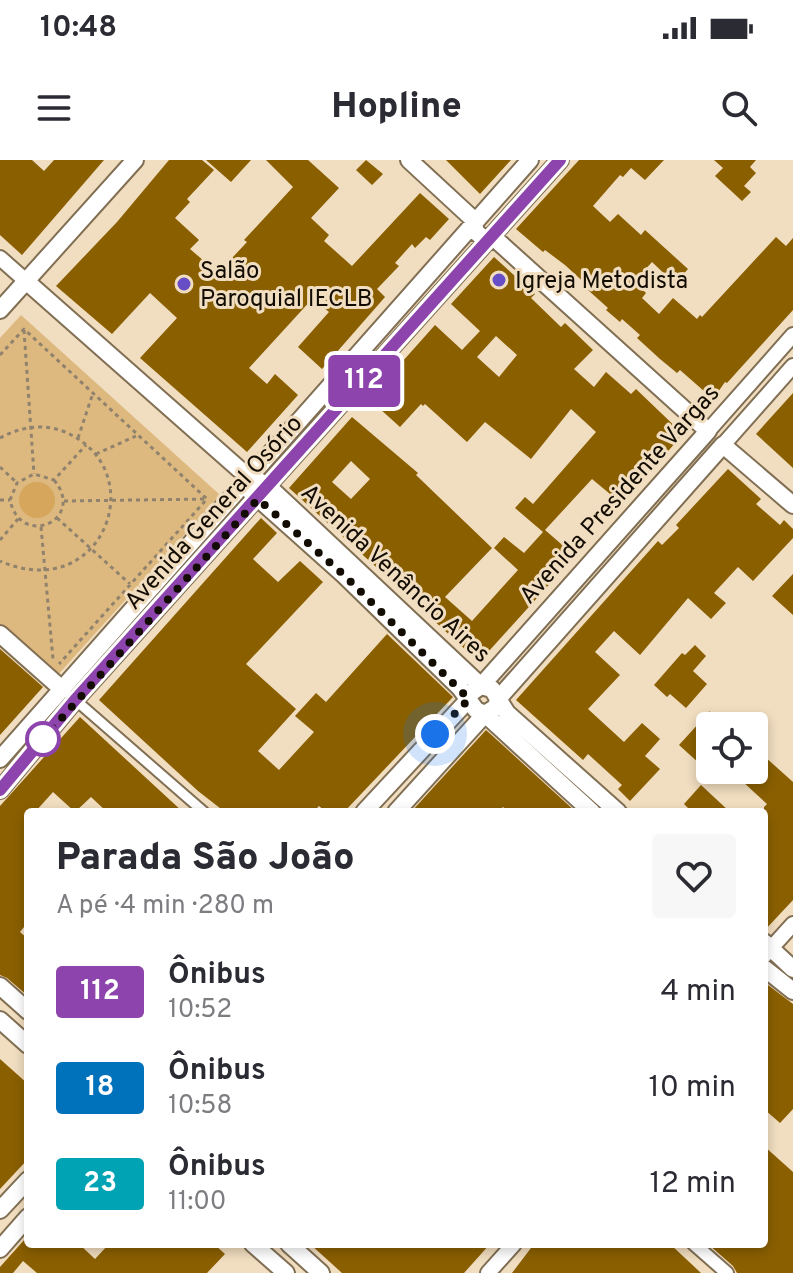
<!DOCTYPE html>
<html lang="pt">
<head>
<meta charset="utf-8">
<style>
	:root { --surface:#fff; --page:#f7f7f7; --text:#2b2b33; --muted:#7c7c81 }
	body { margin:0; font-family:Overpass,sans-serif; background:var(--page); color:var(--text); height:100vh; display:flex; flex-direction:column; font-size:30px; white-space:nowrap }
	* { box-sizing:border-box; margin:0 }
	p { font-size:26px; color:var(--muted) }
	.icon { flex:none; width:44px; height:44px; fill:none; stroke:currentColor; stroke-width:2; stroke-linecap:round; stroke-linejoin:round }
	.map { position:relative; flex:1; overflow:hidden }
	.side { position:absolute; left:24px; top:648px; width:744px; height:440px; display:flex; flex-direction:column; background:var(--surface); border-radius:8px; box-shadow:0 4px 12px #0003 }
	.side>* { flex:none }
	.badge { padding:0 16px; border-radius:6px; font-size:28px; line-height:52px }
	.controls { position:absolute; left:696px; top:552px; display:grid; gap:16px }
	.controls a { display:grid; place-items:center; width:72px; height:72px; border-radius:8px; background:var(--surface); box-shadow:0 4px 12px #0003; font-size:40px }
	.you { position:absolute; width:40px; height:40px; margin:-20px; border:6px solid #fff; border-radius:50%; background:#1a73e8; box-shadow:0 0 0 12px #1a73e833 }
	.map>.badge { position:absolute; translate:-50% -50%; box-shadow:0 0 0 4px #fff }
	.round { display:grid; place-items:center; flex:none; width:84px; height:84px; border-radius:8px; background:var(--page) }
	.head { display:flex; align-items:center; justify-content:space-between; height:136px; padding:0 32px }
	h1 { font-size:38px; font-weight:800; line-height:60px }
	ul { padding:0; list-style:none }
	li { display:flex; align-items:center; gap:24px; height:96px; padding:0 32px }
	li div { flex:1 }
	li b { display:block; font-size:30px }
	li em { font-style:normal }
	li .badge { min-width:88px; font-weight:700; text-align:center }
	.status { display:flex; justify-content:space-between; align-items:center; height:56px; padding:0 40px; background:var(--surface); direction:ltr }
	.status svg { height:22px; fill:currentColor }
	header { display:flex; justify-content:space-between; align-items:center; height:104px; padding:0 32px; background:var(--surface); font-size:36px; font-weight:800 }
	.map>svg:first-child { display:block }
	.green { fill:#deb97f }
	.water { fill:#d5a65b }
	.building { fill:#8a5f00; fill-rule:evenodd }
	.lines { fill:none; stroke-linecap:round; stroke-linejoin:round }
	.pedestrian-casing { stroke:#816f54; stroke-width:13 }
	.minor-casing { stroke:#816f54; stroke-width:16 }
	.tertiary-casing { stroke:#816f54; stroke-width:18 }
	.secondary-casing { stroke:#816f54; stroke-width:20 }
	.path { stroke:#90826d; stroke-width:3; stroke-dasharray:4 4; stroke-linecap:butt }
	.pedestrian { stroke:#fff; stroke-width:9 }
	.minor { stroke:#fff; stroke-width:12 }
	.tertiary { stroke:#fff; stroke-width:14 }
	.secondary { stroke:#fff; stroke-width:16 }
	.line-casing { stroke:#fff; stroke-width:18 }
	.line { stroke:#8e44ad; stroke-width:12 }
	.walk { stroke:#120c03; stroke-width:8; stroke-dasharray:0 14.4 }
	.poi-dot { fill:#674dc6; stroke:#f1ddbf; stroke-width:3 }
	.stop-dot { fill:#fff; stroke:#8e44ad; stroke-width:4 }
	.labels { text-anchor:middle; stroke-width:6; stroke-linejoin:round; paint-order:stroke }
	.poi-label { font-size:24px; fill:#120c03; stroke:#f1ddbf; text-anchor:start }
	.street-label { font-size:24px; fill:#120c03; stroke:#f1ddbf }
</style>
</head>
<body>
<div class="status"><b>10:48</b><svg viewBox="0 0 49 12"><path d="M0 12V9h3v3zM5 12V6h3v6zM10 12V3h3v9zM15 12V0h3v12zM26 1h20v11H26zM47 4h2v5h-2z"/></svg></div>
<header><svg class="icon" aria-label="menu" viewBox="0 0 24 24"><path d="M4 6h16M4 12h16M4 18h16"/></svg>Hopline<svg class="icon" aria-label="search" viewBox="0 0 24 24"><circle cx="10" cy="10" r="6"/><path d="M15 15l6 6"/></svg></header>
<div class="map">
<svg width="793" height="1113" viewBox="0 0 793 1113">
	<rect width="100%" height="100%" fill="#f1ddbf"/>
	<!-- green -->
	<path class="green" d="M21 155 220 335 56 517 0 467V178Z"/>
	<!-- water -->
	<path class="water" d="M19 340a18 18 0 1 1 36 0a18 18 0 1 1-36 0Z"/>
	<!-- building -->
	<path class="building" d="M0 0H32L44 11 54 0H104L22 95 0 75Z
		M169 0H202L214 10 187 39 190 42 175 58 199 80 190 89 218 113 247 82 244 80 293 27 266 0H308L339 28 311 58 329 75 324 81 352 106 420 33 449 59 430 80 426 77 415 88 412 84 395 103 399 106 377 129 385 137 322 209 298 187 329 152 313 138 249 208 267 224 275 214 298 235 247 292 140 198 177 158 150 133 112 174 56 126 117 62Z
		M206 0H251L231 22Z
		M366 0 383 14 372 25 356 10Z
		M446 0H511L480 34Z
		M579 0H664L645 20 631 8 623 17 620 15 593 46 610 62 618 54 641 75 645 70 688 109 675 124 652 102 634 122 646 133 642 138 659 154 673 138 697 159 700 155 702 157 776 77 786 86 793 78V150L727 223 725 222 713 239 680 210 677 213 660 199 637 178 640 175 622 159 620 162 606 150 608 148 588 130 590 128 565 105 545 90 543 92 516 69Z
		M714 0H756L750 7 756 13 744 26 751 32 742 41 715 16 723 8Z
		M494 97 535 134 531 138 561 167 565 163 593 190 574 209 594 227 606 212 631 234 636 229 683 274 622 344 592 319 545 370 575 396 479 502 431 458 438 450 415 429 408 436 289 328 352 257 418 313 416 315 492 388 445 437 472 461 518 410 494 388 504 377 524 393 543 372 515 348 525 337 533 344 596 272 571 249 531 299 485 262 467 282 425 244 423 246 421 244 400 267 369 239 435 165 462 190 480 171 451 144ZM496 176 517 195 499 217 477 197ZM351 301 370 319 351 339 332 322Z
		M793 233V308L756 274Z
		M728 309 761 339 756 344 780 365 784 360 793 369V378L753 421 738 407 714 433 726 443 711 459 688 438 640 495 614 471 595 492 620 515 588 549 624 582 642 563 660 579 645 596 660 609 630 641 618 629 622 625 588 594 583 600 516 540 658 381 662 385 679 368 676 365Z
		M261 358 277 373 253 399 278 422 300 401 323 422 246 504 296 549 258 591 279 610 314 572 295 556 316 533 326 542 387 474 453 537 344 652H326L319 646 313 652H225L198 631 99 540Z
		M793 414V455L772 436Z
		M695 485 706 496 693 511 707 524 686 548 670 534 667 537 654 525 682 493 685 495Z
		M0 489 43 527 0 575Z
		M710 551V594L700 604 679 585Z
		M80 557 183 652H107L91 637 75 652 53 632 35 652H28V762L20 772 28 779V836L7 818 0 815V646Z
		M486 570 576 652H509L503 647 498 652H411Z
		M764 596 793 622V740L764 771V647L767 644 742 621Z
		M701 625 730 652H692L684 644Z
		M764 822 793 844V949L780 963 764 949Z
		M0 899 28 924V999L0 1029Z
		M764 986 793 1012V1113H737L733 1106 708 1084H764Z
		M25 1079 28 1084H79L95 1099 109 1084H214L225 1094 207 1113H37L23 1101 13 1113H0V1107Z
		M310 1084H490L464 1113H342Z
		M534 1084H670L701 1113H512Z"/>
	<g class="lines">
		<defs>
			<path id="pedestrian" d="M72 537 204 652"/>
			<path id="minor" d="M694 1084 727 1113"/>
			<path id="tertiary" d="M0 98 26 121
				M708 271 793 175
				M723 285 793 206
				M764 796 793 764
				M488 1113 514 1084"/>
			<path id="secondary" d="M409 0 475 61V71L484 79 492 76 708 271
				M26 121 239 309 269 327 481 526 492 529 507 553 618 652
				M0 150 135 0
				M723 285 793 345
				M251 332 344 415 460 528 476 550 485 554 592 652
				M0 474 63 530
				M0 599 530 0
				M0 630 75 540 560 0
				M364 652 469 539 471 533 481 526 708 271
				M396 652 485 554 496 547 498 539 723 285
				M764 782 793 809
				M764 808 793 831
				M0 826 28 851
				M0 860 28 885
				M0 1050 28 1020
				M253 1084 286 1113
				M289 1084 321 1113
				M0 1089 28 1057"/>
		</defs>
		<!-- pedestrian casing -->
		<use href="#pedestrian" class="pedestrian-casing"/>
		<!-- minor casing -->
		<use href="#minor" class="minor-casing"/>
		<!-- tertiary casing -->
		<use href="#tertiary" class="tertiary-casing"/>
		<!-- secondary casing -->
		<use href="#secondary" class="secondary-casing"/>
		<!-- path -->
		<path class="path" d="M24 170 34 314
			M0 195 24 169 207 339 59 504
			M0 278C20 267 43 263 65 272 154 310 103 446 0 401
			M78 278 93 233
			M96 294 136 276
			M0 307 17 323
			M54 320C87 359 21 390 10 340L17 323 34 314 54 320 86 285
			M0 340H10
			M64 341 207 339
			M57 358 130 424
			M41 367 53 499
			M0 380 18 359"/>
		<!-- pedestrian -->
		<use href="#pedestrian" class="pedestrian"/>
		<!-- minor -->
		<use href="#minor" class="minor"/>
		<!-- tertiary -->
		<use href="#tertiary" class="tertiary"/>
		<!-- secondary -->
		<use href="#secondary" class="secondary"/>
	</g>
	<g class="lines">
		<defs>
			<path id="line" d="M0 630 75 540 560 0"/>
		</defs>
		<!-- line casing -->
		<use href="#line" class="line-casing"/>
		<!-- line -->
		<use href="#line" class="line"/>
		<!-- walk -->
		<path class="walk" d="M43 579 258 339 344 415 469 539 435 574"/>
	</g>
	<!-- markers -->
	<g class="poi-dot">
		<circle cx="499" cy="120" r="8"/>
		<circle cx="184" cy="124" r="8"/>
	</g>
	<circle class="stop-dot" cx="43" cy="579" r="16"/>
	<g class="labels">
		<!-- poi labels -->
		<g class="poi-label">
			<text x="200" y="118">Salão<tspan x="200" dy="28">Paroquial IECLB</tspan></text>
			<text x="515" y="128">Igreja Metodista</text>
		</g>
		<!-- street labels -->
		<g class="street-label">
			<text transform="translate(619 334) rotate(-48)" y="8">Avenida Presidente Vargas</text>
			<text transform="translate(213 352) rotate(-48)" y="8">Avenida General Osório</text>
			<text transform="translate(396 413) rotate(43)" y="8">Avenida Venâncio Aires</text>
		</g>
	</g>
</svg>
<div class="controls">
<a><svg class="icon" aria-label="locate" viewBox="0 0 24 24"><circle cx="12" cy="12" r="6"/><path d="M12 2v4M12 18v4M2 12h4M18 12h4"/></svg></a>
</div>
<div class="you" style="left:435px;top:574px"></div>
<b class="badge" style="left:364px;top:221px;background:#8e44ad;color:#fff">112</b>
<section class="side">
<div class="head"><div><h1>Parada São João</h1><p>A pé · 4 min · 280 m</p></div><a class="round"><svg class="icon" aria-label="heart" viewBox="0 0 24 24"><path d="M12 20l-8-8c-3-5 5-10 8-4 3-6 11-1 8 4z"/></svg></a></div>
<ul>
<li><span class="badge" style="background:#8e44ad;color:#fff">112</span><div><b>Ônibus</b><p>10:52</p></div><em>4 min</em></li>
<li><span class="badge" style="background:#0072bc;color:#fff">18</span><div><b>Ônibus</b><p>10:58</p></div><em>10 min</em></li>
<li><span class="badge" style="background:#00a3b4;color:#fff">23</span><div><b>Ônibus</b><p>11:00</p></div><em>12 min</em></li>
</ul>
</section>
</div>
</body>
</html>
